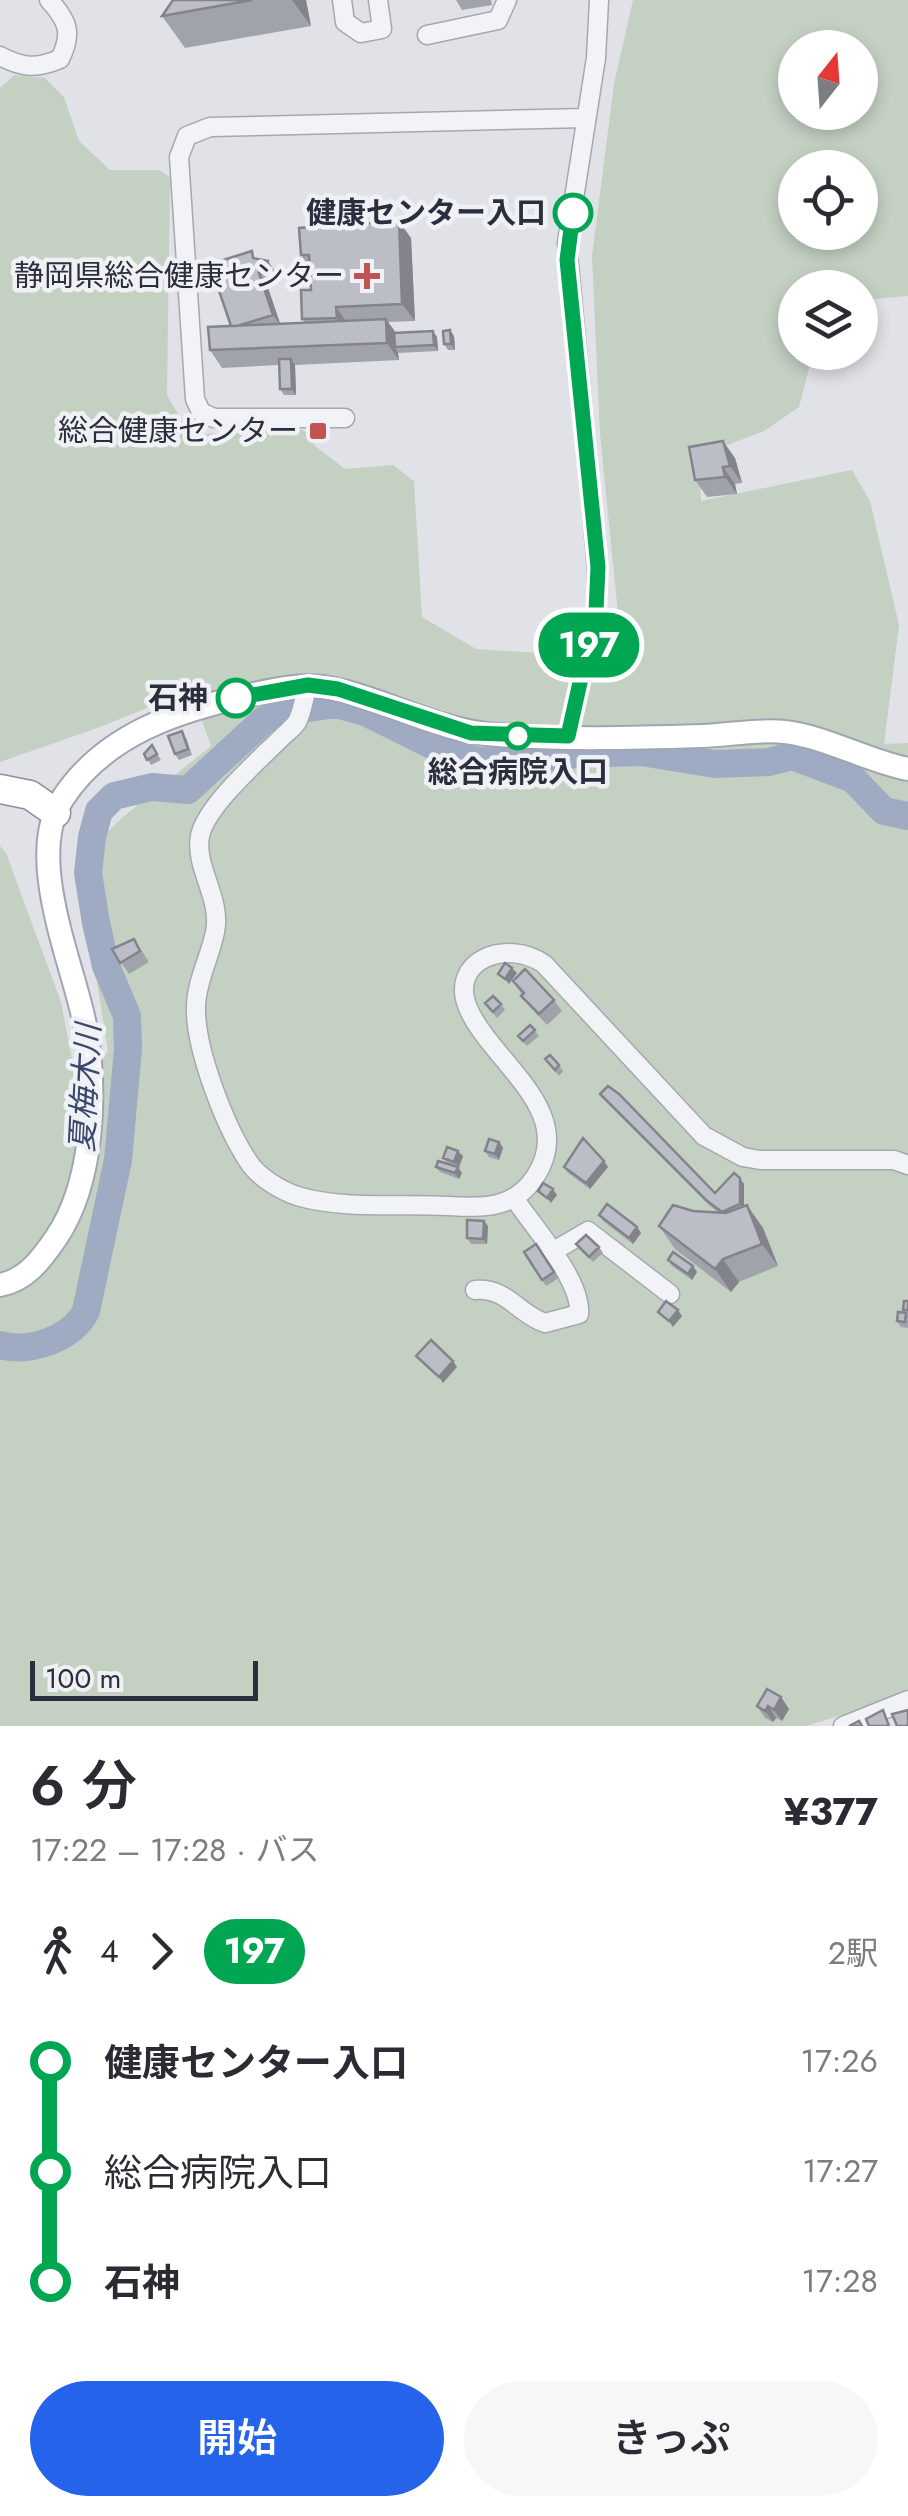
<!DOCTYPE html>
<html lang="ja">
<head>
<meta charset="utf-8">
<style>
	:root { --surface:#fff; --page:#f7f7f7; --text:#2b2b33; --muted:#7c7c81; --accent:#2563eb }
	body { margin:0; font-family:Jost,"Noto Sans JP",sans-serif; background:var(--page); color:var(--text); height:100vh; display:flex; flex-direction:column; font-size:38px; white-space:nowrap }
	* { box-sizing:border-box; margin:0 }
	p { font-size:32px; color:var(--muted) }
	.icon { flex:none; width:55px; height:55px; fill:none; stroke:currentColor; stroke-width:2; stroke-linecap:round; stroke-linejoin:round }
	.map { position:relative; height:1726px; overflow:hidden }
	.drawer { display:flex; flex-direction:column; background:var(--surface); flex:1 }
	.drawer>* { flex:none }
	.badge { padding:0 20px; border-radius:32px; font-size:35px; line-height:65px }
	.needle { width:65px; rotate:17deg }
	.controls { position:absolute; left:778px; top:30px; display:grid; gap:20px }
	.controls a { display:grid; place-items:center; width:100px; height:100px; border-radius:50%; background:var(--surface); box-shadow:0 5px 15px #0003; font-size:50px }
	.scale { position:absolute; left:30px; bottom:25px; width:228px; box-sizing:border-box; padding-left:10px; border:5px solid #2b2e3d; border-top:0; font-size:28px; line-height:35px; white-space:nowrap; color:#2b2e3d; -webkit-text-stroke:8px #eff1f5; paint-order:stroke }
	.map>.badge { position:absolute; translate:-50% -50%; box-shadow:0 0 0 5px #fff }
	.legs { display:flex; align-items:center; gap:15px; height:110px; padding:0 30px; font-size:32px }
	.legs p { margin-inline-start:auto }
	.overview { display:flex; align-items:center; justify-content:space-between; height:170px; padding:0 30px }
	h1 { font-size:55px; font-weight:600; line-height:75px }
	.button { display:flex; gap:20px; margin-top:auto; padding:20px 30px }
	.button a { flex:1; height:115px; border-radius:60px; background:var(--accent); color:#fff; font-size:40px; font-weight:600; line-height:115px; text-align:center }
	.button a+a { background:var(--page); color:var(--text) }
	ul { padding:0 30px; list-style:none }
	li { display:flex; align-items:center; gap:35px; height:110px; font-size:38px }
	li i { display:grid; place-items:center; width:15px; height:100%; margin:0 12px; background:currentColor }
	li i::after { content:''; width:25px; height:25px; margin:-12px; border:8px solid; border-radius:50%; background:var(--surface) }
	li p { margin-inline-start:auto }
	li:first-child i { background:linear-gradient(#0000 50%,currentColor 0) }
	li:last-child i { background:linear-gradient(currentColor 50%,#0000 0) }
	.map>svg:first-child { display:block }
	.green { fill:#c3d0c2; fill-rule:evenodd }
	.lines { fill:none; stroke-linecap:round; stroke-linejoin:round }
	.river { stroke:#9fabc3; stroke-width:28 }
	.minor-casing { stroke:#a6a8b1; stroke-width:21 }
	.major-casing { stroke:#a1a5b2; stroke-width:26 }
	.highway-casing { stroke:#898e9c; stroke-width:31 }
	.minor { stroke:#f2f3f6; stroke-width:18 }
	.major { stroke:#fff; stroke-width:22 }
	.highway { stroke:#fff; stroke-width:28 }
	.wall { fill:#a1a3ab }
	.shaded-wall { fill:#83848b }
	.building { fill:#bbbdc7; stroke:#83848b; stroke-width:2.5 }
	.line-1-casing { stroke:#fff; stroke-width:22 }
	.line-1 { stroke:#00a651; stroke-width:15 }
	.stop-1-dot { fill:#fff; stroke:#00a651; stroke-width:5 }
	.poi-dot { fill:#bf5453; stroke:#eff1f5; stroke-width:4 }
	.labels { text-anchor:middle; stroke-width:9; stroke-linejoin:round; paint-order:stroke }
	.stop-label { font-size:30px; font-weight:bold; fill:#2b2e3d; stroke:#eff1f5; text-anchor:end }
	.poi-label { font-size:30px; fill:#2b2e3d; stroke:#eff1f5; text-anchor:end }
	.water-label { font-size:32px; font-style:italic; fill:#39486c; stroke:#eff1f5 }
</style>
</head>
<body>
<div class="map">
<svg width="908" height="1726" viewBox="0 0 908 1726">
	<rect width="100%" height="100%" fill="#e0e2e7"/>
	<!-- green -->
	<path class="green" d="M633 0H908V296L875 299 860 305V288H795V352L813 353 799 407 764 431 699 456 701 501 852 470 870 501 899 625 884 744 908 743V1689L877 1704 806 1726H0V846L6 853 61 1002 74 1069 108 1052 78 860 123 817 211 746 191 690 100 727 0 762V88L14 75 45 78 64 97 79 141 110 170H159L170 177 167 395 188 431 200 434 303 430 309 434 315 446 345 469 393 465 414 481 422 617 476 649 567 655 620 633 600 434 592 256 614 84ZM795 48H860V112H795ZM795 168H860V232H795Z"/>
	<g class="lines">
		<!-- river -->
		<path class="river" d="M0 1345C30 1353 72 1339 86 1311L118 1160 128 1049 127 1016 106 966 96 923 88 873 92 837 99 811 114 796 152 787 188 790 264 720 281 712 336 704 365 712 448 753 479 761 525 762 576 754 641 752 715 764 769 762 792 756 853 779 884 811 908 816"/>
		<defs>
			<path id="minor" d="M342 0 345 22 361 33 382 29 378 0
				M427 35 498 20 507 0
				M0 56C23 68 36 69 60 59 73 33 68 21 49 0
				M345 418H214L201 412 195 399 179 157 187 136 210 127 585 118
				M308 685C304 696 303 711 297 722 294 727 286 733 281 738 259 760 206 806 200 836 194 867 222 898 215 932 210 957 197 980 196 1005 194 1047 225 1126 248 1161 258 1177 280 1190 297 1196 344 1210 400 1203 448 1206 483 1208 514 1209 535 1177 579 1111 491 1062 468 1008 448 960 507 938 544 964L704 1136 743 1157 760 1160H894L908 1165
				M568 736 596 611 597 567 567 243 596 58 599 0
				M552 1252 588 1231 670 1294
				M475 1290C507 1287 518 1314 545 1323L579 1314C582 1280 533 1227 515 1199
				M843 1726 908 1700"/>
			<path id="major" d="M0 1285C26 1280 41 1260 56 1238 94 1182 97 1091 85 1025 73 963 24 856 63 798 105 734 179 710 250 695 279 688 309 682 339 690 393 703 442 732 498 735 566 740 635 738 702 736 729 735 758 729 785 732 827 737 867 761 908 769"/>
			<path id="highway" d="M0 789 30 795 56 813"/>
		</defs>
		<!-- minor casing -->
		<use href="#minor" class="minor-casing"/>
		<!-- major casing -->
		<use href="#major" class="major-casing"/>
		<!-- highway casing -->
		<use href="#highway" class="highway-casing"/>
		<!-- minor -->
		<use href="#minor" class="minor"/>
		<!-- major -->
		<use href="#major" class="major"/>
		<!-- highway -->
		<use href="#highway" class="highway"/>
	</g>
	<!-- wall -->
	<path class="wall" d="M173 0H306L311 26 185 48 162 16Z
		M456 0H491L492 5 462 10Z
		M411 238 415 321 388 322 396 333 437 337 438 351 398 353 399 360 295 365 296 395H284L280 389 279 365 222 368 210 350 231 326 257 259 276 273 273 286 267 285 280 324 305 323 302 319 311 290 310 268 301 255Z
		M454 336 455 350H448L444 344Z
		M735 458 742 483 735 484 737 494 707 497 695 480Z
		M186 737 192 755 179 760 175 754Z
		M152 745 161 760 151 765 144 754Z
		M134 939 149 962 129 974 112 949Z
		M513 981 554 1000 562 1011 547 1025 530 1007Z
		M485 1003 501 1004 505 1010 497 1018Z
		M530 1025 539 1036 527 1046 518 1036Z
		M545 1059 559 1065 563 1071 559 1076Z
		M600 1094 715 1193 744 1184V1206L763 1228 778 1266 739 1282 731 1292 675 1249 659 1226 693 1211 719 1213 710 1206Z
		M499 1142 503 1148 499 1160 489 1157 485 1151Z
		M463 1156 459 1167 447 1163 443 1158Z
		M436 1167H458L462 1173 459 1179 440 1172Z
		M564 1167H608L590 1189 568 1173Z
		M599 1215 637 1227 641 1233 633 1244 603 1221Z
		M484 1221 488 1226 487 1244H471L467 1238Z
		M536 1244 559 1278 546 1286 524 1252Z
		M576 1244 599 1247 603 1253 593 1262Z
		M668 1260 693 1266 697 1272 692 1280 672 1266Z
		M908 1301V1328L901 1327 897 1321 905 1313 903 1310Z
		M781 1697 789 1709 782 1721 776 1718 773 1722 765 1718 757 1706Z"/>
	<!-- shaded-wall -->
	<path class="shaded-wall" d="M292 0H306L311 26Z
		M399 221 411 238 415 321 402 304Z
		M268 261 276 273 273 286 265 274Z
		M259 273 267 285 281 326 273 315Z
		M336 307 348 324 349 335 337 318Z
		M386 319 398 336 395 347 398 353 399 360 387 343Z
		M450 330 454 336 455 350 451 344Z
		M433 331 437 337 438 351 434 345Z
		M291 359 295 365 296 395 292 389Z
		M723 441 735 458 742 483 730 466Z
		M723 467 735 484 737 494 725 477Z
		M512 968 517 973 509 984 505 979Z
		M499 1142 503 1148 499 1160 495 1154Z
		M458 1151 463 1156 459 1167 454 1162Z
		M604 1161 608 1167 590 1189 586 1183Z
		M458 1167 462 1173 459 1179 455 1173Z
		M740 1178 744 1184V1209L740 1204Z
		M553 1189 557 1195 551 1203 547 1198Z
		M747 1205 763 1228 778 1266 762 1244Z
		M484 1221 488 1226 487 1244 483 1239Z
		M637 1227 641 1233 633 1244 629 1238Z
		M723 1259 739 1282 731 1292 715 1269Z
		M693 1266 697 1272 692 1280 688 1274Z
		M678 1310 682 1316 673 1327 669 1321Z
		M453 1361 457 1367 443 1383 439 1377Z
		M781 1697 789 1709 782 1721 774 1710Z
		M768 1706 776 1718 773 1722 765 1711Z"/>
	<!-- building -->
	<path class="building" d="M173 0H252L162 16Z
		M399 221 402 304 336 307 337 318 302 319 301 290H311L309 255H301L299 228Z
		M252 251 253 258 268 261 265 274 259 273 273 315 237 326H231L210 264Z
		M386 319 387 343 210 350 208 327Z
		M450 330 451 344H444L443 331Z
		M433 331 434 345 395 347 394 333Z
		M279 359H291L292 389H280Z
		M723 441 730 466 723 467 725 477 695 480 689 447Z
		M182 731 188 749 175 754 168 736Z
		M152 745 157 754 147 760 144 754Z
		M134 939 140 951 120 963 112 949Z
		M505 963 512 968 505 979 498 974Z
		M525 969 554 1000 539 1014 521 996 524 993 513 981Z
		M493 996 501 1004 493 1012 485 1003Z
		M530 1025 535 1030 523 1041 518 1036Z
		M550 1055 559 1065 555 1070 545 1059Z
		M608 1086 619 1094 715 1193 734 1173 740 1178V1204L722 1212 706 1200 600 1094Z
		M583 1138 604 1161 586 1183 564 1167Z
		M489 1139 499 1142 495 1154 485 1151Z
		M447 1147 458 1151 454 1162 443 1158Z
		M438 1161 458 1167 455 1173 436 1167Z
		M543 1183 553 1189 547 1198 538 1191Z
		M607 1204 637 1227 629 1238 599 1215Z
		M673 1205 693 1211 726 1213 747 1205 762 1244 723 1259 715 1269 659 1226Z
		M467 1220 484 1221 483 1239 467 1238Z
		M586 1235 599 1247 589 1257 576 1244Z
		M536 1244 554 1272 542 1280 524 1252Z
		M673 1252 693 1266 688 1274 668 1260Z
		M666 1301 678 1310 669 1321 658 1312Z
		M904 1301H908V1310H903Z
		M898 1312 906 1313 905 1322 897 1321Z
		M431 1340 453 1361 439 1377 416 1356Z
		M767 1689 781 1697 774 1710 768 1706 765 1711 757 1706Z
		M883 1710 889 1726H869L866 1719Z
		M908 1710V1726H897L892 1714Z
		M859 1721 862 1726H849Z"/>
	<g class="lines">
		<defs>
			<path id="line-1" d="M236 698 308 685 338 689 471 733 568 736 596 611 598 567 567 260 573 213"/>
		</defs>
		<!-- line-1 casing -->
		<use href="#line-1" class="line-1-casing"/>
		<!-- line-1 -->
		<use href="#line-1" class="line-1"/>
	</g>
	<!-- markers -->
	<g class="stop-1-dot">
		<circle cx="573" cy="213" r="18"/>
		<circle cx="236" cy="698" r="18"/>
		<circle cx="518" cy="736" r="12"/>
	</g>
	<g class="poi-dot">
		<path d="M362 261h10v10h10v10h-10v10h-10v-10h-10v-10h10z"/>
		<rect x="308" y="421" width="20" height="20" rx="5"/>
	</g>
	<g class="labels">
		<!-- stop labels -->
		<g class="stop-label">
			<text x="546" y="223">健康センター入口</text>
			<text x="208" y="708">石神</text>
			<text x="518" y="782" text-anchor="middle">総合病院入口</text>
		</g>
		<!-- poi labels -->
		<g class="poi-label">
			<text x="344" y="286">静岡県総合健康センター</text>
			<text x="298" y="441">総合健康センター</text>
		</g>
		<!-- water labels -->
		<g class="water-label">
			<text transform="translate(85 1088) rotate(-87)" y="11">夏梅木川</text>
		</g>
	</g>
</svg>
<div class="controls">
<a><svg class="needle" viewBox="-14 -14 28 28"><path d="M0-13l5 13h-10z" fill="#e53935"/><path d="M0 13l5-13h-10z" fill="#7c7c81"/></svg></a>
<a><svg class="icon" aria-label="locate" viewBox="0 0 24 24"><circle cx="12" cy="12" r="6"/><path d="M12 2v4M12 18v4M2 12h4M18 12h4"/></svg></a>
<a><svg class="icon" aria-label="layers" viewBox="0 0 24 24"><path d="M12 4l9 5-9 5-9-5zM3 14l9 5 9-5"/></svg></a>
</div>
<div class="scale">100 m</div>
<b class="badge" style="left:589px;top:645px;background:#00a651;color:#fff">197</b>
</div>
<section class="drawer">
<div class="overview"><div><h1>6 分</h1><p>17:22 – 17:28 · バス</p></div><b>¥377</b></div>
<div class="legs"><svg class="icon" aria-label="walk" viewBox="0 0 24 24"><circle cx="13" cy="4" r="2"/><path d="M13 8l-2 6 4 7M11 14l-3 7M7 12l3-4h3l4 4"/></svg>4<svg class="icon" aria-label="forward" viewBox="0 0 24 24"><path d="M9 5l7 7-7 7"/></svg><b class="badge" style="background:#00a651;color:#fff">197</b><p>2駅</p></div>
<ul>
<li><i style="color:#00a651"></i><b>健康センター入口</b><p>17:26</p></li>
<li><i style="color:#00a651"></i><span>総合病院入口</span><p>17:27</p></li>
<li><i style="color:#00a651"></i><b>石神</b><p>17:28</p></li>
</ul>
<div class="button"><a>開始</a><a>きっぷ</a></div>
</section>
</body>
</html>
